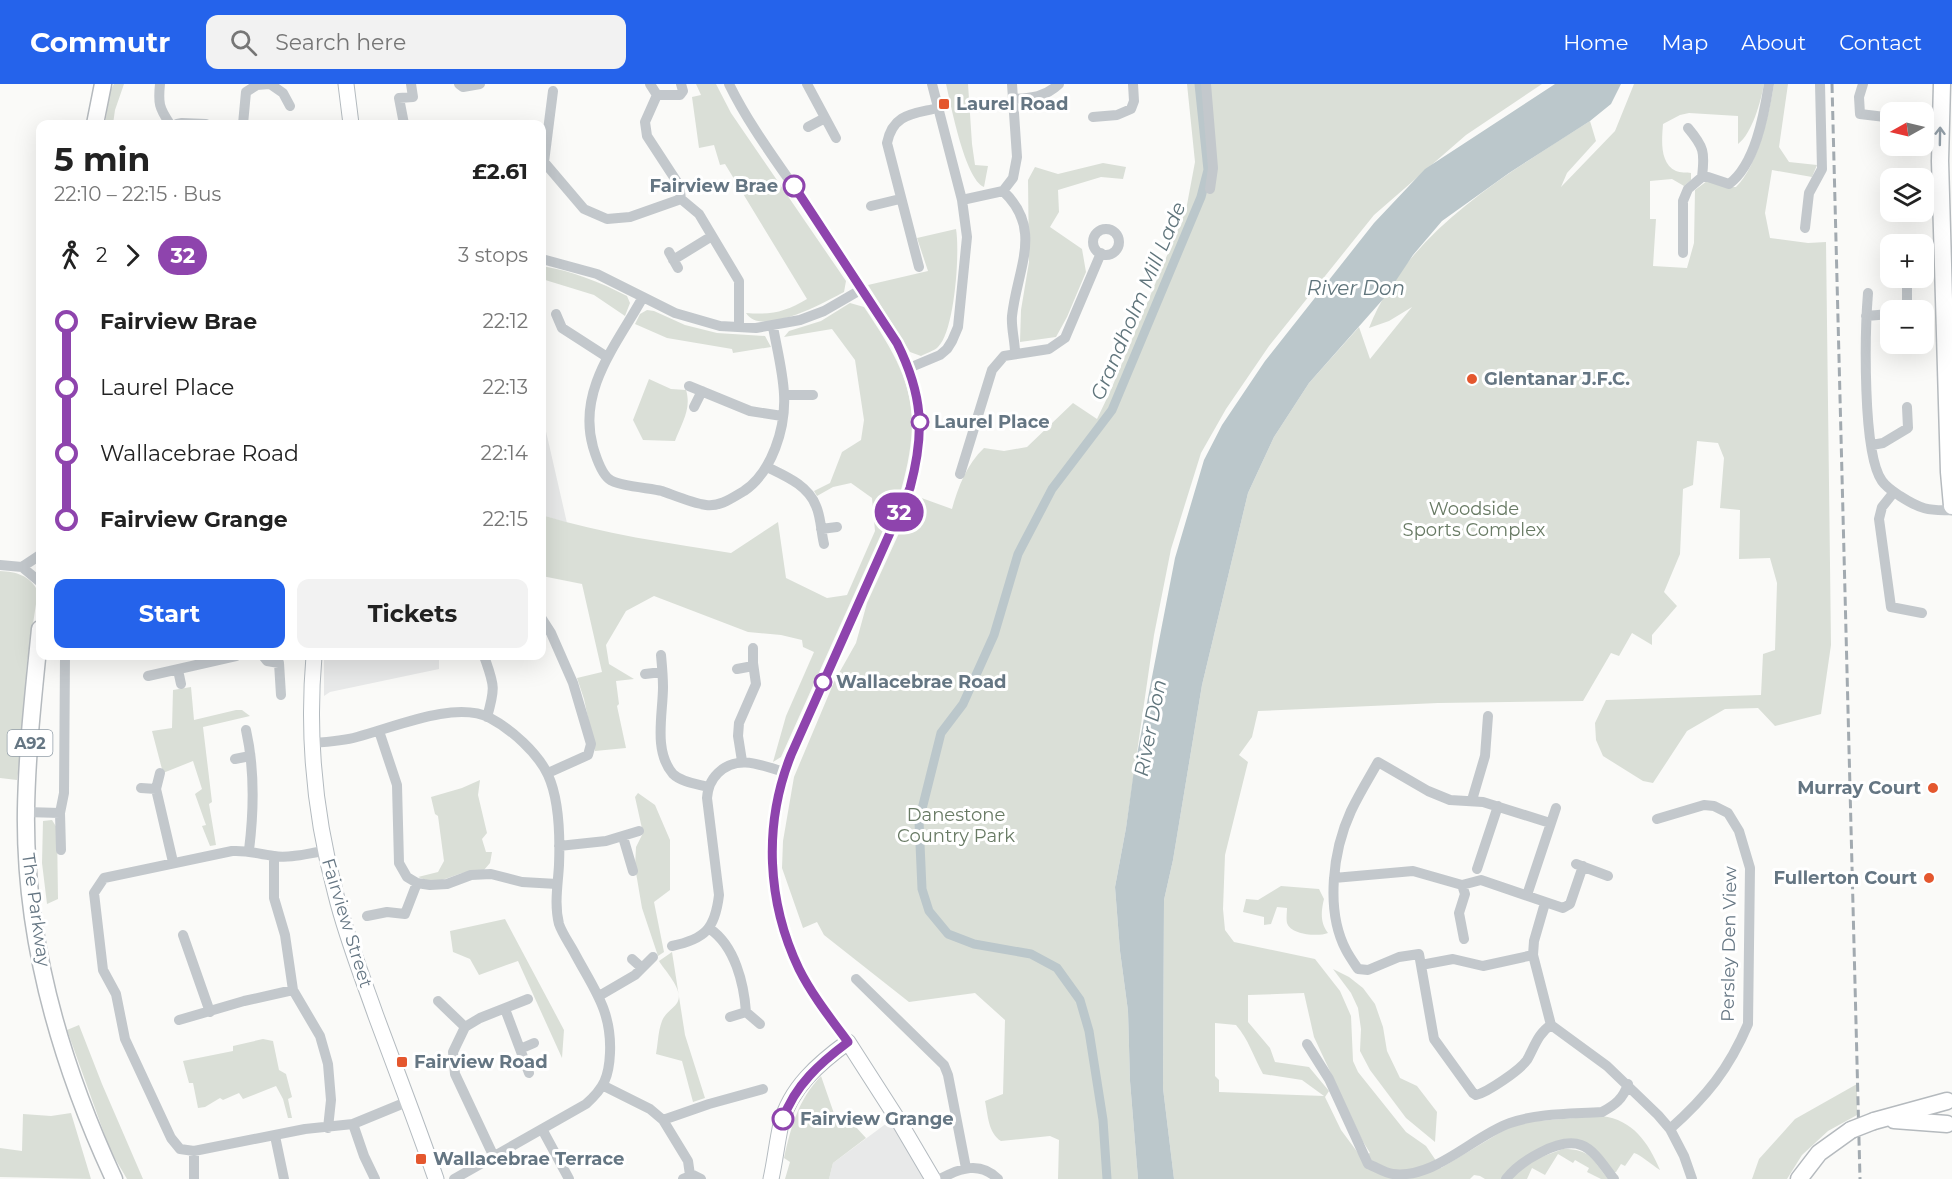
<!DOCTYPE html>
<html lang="en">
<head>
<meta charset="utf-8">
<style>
	:root { --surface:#fff; --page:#f2f2f2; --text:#222; --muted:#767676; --accent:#2563eb }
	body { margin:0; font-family:Montserrat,sans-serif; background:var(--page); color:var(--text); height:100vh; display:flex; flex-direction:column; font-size:22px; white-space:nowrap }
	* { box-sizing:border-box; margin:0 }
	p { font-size:20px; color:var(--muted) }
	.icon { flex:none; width:33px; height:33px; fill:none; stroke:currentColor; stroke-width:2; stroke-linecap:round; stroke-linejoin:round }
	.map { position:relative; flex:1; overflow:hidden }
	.side { position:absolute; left:36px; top:36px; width:510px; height:540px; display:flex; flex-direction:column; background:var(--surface); border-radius:12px; box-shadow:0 6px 24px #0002 }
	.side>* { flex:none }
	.badge { padding:0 12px; border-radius:20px; font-size:21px; line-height:39px }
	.needle { width:39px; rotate:262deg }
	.controls { position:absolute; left:1880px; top:18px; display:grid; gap:12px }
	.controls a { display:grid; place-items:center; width:54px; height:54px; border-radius:12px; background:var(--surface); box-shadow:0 6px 24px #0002; font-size:30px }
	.map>.badge { position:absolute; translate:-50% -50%; box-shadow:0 0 0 3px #fff }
	.legs { display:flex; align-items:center; gap:9px; height:66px; padding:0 18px; font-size:20px }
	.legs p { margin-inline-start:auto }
	.head { display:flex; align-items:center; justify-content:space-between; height:102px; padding:0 18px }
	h1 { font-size:33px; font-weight:700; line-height:45px }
	.button { display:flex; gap:12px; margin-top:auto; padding:12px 18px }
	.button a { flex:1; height:69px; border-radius:12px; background:var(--accent); color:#fff; font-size:24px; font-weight:700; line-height:69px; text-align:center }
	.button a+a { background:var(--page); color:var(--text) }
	ul { padding:0 18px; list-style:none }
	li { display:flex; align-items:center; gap:21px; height:66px; font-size:22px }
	li i { display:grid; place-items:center; width:9px; height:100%; margin:0 8px; background:currentColor }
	li i::after { content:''; width:15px; height:15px; margin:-8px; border:4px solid; border-radius:50%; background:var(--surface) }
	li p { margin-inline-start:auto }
	li:first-child i { background:linear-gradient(#0000 50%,currentColor 0) }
	li:last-child i { background:linear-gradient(currentColor 50%,#0000 0) }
	header { display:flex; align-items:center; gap:36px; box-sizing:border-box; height:84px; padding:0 30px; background:var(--accent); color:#fff }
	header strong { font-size:28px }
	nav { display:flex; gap:33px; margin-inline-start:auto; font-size:21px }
	.search { width:420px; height:54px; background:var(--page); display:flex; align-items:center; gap:15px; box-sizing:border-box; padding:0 21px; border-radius:12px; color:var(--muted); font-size:22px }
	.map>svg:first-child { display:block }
	.built { fill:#e8e9e9 }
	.green { fill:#dadfd7; fill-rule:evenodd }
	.water { fill:#bbc7cb }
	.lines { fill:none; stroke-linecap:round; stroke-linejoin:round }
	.canal { stroke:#bbc7cb; stroke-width:9 }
	.secondary-casing { stroke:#b3babf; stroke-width:17 }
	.primary-casing { stroke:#b5babe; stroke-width:19 }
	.street { stroke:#c3c8cc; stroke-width:10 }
	.secondary { stroke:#fff; stroke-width:15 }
	.primary { stroke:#fff; stroke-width:16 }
	.rail { stroke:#a2aab0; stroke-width:3; stroke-dasharray:9 4.5; stroke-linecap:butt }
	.primary-bridge-casing { stroke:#b5babe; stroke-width:19; stroke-linecap:butt }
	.primary-bridge { stroke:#fff; stroke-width:16 }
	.oneway { stroke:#939fa8 }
	.line-1-casing { stroke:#fff; stroke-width:14 }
	.line-1 { stroke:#8e44ad; stroke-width:9 }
	.poi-dot { fill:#e4572e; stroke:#fff; stroke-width:2 }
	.stop-1-dot { fill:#fff; stroke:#8e44ad; stroke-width:3 }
	.labels { text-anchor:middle; stroke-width:6; stroke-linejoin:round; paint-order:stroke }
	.shield { fill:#fff; stroke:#939fa8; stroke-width:1.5 }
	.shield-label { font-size:16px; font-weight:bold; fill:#657683 }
	.poi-label { font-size:18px; font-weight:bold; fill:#657683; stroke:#fff; text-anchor:start }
	.stop-label { font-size:18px; font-weight:bold; fill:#657683; stroke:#fff; text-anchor:start }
	.park-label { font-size:18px; fill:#687a64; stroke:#fff }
	.street-label { font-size:18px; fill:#657683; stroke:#fff }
	.water-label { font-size:20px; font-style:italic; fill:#60757c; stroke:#fff }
</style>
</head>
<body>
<header>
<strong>Commutr</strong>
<div class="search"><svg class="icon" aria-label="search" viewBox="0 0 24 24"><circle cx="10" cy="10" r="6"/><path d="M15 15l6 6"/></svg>Search here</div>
<nav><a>Home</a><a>Map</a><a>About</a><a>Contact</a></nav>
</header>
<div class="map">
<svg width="1952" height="1095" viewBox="0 0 1952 1095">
	<rect width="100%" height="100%" fill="#fafaf8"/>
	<!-- built -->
	<path class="built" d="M542 330 567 439 542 431Z
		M324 572H439V585L330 608 324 612Z
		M891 1036 924 1095H829L833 1079Z"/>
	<!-- green -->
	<path class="green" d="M114 0H124L115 26 113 40H105L110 7Z
		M696 0H716L731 29 846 197 844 208C825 218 761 254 746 229 772 231 785 228 807 215L725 80 720 81 714 61 699 64 692 13 701 11Z
		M946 0H968L972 60 975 81 988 82 984 103C965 95 951 21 946 0Z
		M1187 0H1542L1466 51 1374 131 1269 262 1226 325 1201 369 1171 465 1154 551 1126 744 1115 803 1120 867 1128 927 1130 997 1138 1095H1058L1059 1056 1050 1052 1001 1057C988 1049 988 1031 985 1017L1003 1010 1005 936 975 909 909 918 824 851 817 838 803 844 782 784 783 757 794 693 834 598 856 559 867 519 916 412 952 425C958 403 967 380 984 364L1004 367 1027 363 1073 319 1097 335 1110 308 1186 126 1195 78Z
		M1634 0H1764C1761 17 1752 50 1738 60V32L1689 29 1680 31 1663 40C1662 55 1659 79 1676 87 1680 89 1687 88 1691 89V96L1684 102 1672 95 1650 97V135H1656L1653 182 1687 184 1694 159 1695 106 1707 97 1725 103H1736C1758 82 1769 30 1774 0H1788L1779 63 1789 78 1817 81 1812 93 1772 86 1765 129 1770 154 1808 159 1826 158 1831 561 1821 630 1775 642 1758 624 1725 625 1687 647 1653 699 1643 697 1603 672 1596 656 1595 639 1606 616 1761 611 1763 570 1775 566 1777 499 1770 474 1739 475 1740 426 1720 424 1724 374 1718 359 1697 357 1693 401 1683 405 1680 470 1664 508 1677 522 1652 551V561L1632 549 1619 572 1611 569 1583 617 1438 619 1258 627 1252 653 1239 671 1248 678 1225 771 1223 825 1225 846 1234 858 1315 875 1340 907 1351 932 1353 977 1358 988 1406 1048 1426 1062 1441 1084 1506 1045 1524 1038 1602 1032C1633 1036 1648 1058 1660 1086 1652 1081 1641 1071 1634 1069L1625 1082 1621 1080 1616 1088H1613L1568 1055 1501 1095H1485L1480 1092 1474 1091 1470 1095H1174L1163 1004 1164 816 1173 776 1202 601 1248 409 1274 353 1309 299 1359 243 1370 275 1412 223 1389 237 1369 244C1407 147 1506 91 1590 37L1596 57 1567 89 1561 103 1615 47ZM1304 909 1314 953 1362 1056 1370 1069 1361 1073 1341 1046 1325 1013 1329 1007 1309 983 1275 978 1270 964 1248 938V911ZM1215 939 1236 941C1249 956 1253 972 1263 990L1302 996 1324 1012 1219 1008V996L1215 992Z
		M1103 79 1126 83 1123 95 1101 93 1058 106 1059 128 1050 143 1082 165 1086 188 1067 233 1056 253 1020 258 1021 226 1029 178 1028 96 1035 83 1058 90Z
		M956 145C960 167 955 247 938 263 934 267 926 269 921 272L910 268 868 201 928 187 917 154Z
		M542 182C572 187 600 198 627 212L630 219 625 232 594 211 542 195Z
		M850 219 864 223C910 291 924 324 901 406L781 673 773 678 786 632 814 568 803 563 802 556 781 551 748 548 654 512 626 527 606 561 609 580 634 595 616 597 619 620 617 622 626 664 595 667 584 615 577 594 602 588 582 500 542 492V431C603 450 668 459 731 469L778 438 786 494 827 514 847 511 875 447 872 414 851 399 833 403 817 412 814 407 830 399 842 368 861 356 864 336 855 276 832 245 784 253 789 247 821 237Z
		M647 226 654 227 685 241 717 249 765 252 771 263 733 269 732 265 667 254 635 240 640 230Z
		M649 295 671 305 686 306C692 325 681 340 675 357L643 356 633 336Z
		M0 487C17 488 29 491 38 507L27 579 21 669 17 696 0 694Z
		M191 603 194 636 236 626H242L250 632 203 643 212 718 209 720 216 761 210 762 202 742 206 741 195 710 202 705 193 677 163 689 152 647 172 644 173 606Z
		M480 696 478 711 487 749 482 755 486 768H492L490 779 484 786 462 789 434 799 418 793 438 788 444 777 438 732 435 730 431 713 462 704Z
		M638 709 655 721 670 756V806L654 818 664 868 658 872 642 824 635 783 636 763 643 749 635 713Z
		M52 736 57 744 58 815 47 820 42 779 43 737Z
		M1281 802 1319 805 1324 815C1321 827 1320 839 1328 849 1318 853 1291 851 1287 839 1286 835 1287 828 1287 824L1277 823 1271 840 1264 841V833L1243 828 1246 815 1258 816Z
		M505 835 564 946 562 974 518 877 479 891 470 875 453 868 450 847Z
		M672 868 685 951 705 1014 693 1018 682 977 656 970C658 960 658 947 662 937 665 929 672 926 677 919 685 907 665 887 659 877Z
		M1333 885 1349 893 1363 904 1375 920 1383 943 1387 967 1400 994 1417 1002 1437 1028 1435 1058 1406 1034 1370 986 1360 967 1361 945 1358 924 1351 909Z
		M79 941 102 1000 143 1095H127L110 1066 67 946Z
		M263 955 273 957 279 986 286 990 292 1013 288 1015 292 1034H288L283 1015 276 1002 243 1015 239 1009 223 1016 220 1014 205 1023 198 1024 193 999H189L183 977 233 967V962Z
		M821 992 838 1041 855 1042 866 1054 833 1079 829 1095H785L790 1078 784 1074C791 1043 798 1016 821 992Z
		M1857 1000V1031L1828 1047 1802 1071 1787 1095H1752L1759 1075 1795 1035Z
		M71 1029 91 1095 0 1093V1064L22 1067 23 1030 51 1032Z
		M1563 1065C1591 1065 1592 1075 1608 1095H1601L1587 1088 1589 1084 1575 1076 1573 1079 1558 1070 1545 1091 1532 1084 1527 1095H1510L1525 1079Z"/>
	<!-- water -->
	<path class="water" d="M1555 0H1621L1611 20 1590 37 1509 89 1442 137 1413 171 1385 213 1309 299 1274 353 1248 409 1202 601 1173 776 1164 816 1163 1004 1174 1095H1138L1130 997 1128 927 1120 867 1115 803 1126 744 1134 686 1175 474 1204 376 1222 341 1265 277 1374 139 1425 85Z"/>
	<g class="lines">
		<!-- canal -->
		<path class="canal" d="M1107 1095 1103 1036 1089 947 1080 916 1057 884 1031 870 974 860 948 850 929 827 922 805 919 737 941 649 963 620 994 551 1018 470 1052 405 1112 326 1201 113 1208 86 1199 0"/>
		<defs>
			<path id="secondary" d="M346 0 351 40
				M314 572C307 652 315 733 336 811 346 852 362 892 376 932 396 986 417 1040 436 1095
				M771 1095C775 1077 777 1058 781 1040 790 1004 819 979 848 958L900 1039 933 1095"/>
			<path id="primary" d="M1942 0 1940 77 1949 388 1952 422
				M95 40 103 0
				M40 545C34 605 27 666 26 726 24 853 61 981 114 1095
				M1894 1036 1947 1040
				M1874 1037 1947 1017
				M1799 1095 1819 1069 1851 1046"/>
		</defs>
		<!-- secondary casing -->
		<use href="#secondary" class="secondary-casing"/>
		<!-- primary casing -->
		<use href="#primary" class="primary-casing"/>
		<!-- street -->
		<path class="street" d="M160 0C158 19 159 24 170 40
			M270 0 283 9 290 22
			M459 0 463 3 480 0
			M650 0 657 11
			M729 0C746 35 769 67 792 100 817 136 840 173 865 210 885 240 910 272 917 310 923 342 919 372 910 404L791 671C763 741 767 818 799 885 812 911 831 935 848 958
			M807 0 836 54
			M1206 0 1213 84 1210 105
			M1863 0 1859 13 1860 30 1885 33
			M657 11 645 38 647 52 679 101 681 115 699 130 739 197V243
			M657 11H680L683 7 681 0
			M1013 15C1032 14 1045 13 1059 0
			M1093 33 1117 31 1131 25 1134 17 1133 0
			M177 40 182 39 206 40
			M243 40 246 8 257 1 269 0
			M404 40 399 14 413 13 411 0
			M808 43 825 34
			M1688 44C1704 63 1705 68 1702 93
			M544 78 553 7
			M542 79 544 78 584 125 607 135 630 133 681 115
			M1003 107C1044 145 1017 185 1012 232 1011 244 1015 257 1015 269
			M1003 107 1013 94 1017 73 1012 0
			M962 116 1003 107
			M871 122 900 115
			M1805 144 1809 109 1822 85 1820 0
			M1093 158a13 13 0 1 1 26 0a13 13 0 1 1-26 0Z
			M669 168 678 184
			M1683 169V117L1688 105 1702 93H1708L1729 100C1755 81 1764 31 1769 0
			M542 175 597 190 675 229 720 242 756 244 800 236 824 227 862 205
			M673 176 712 152
			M919 183 887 59C893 29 914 30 938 24
			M1907 196V226
			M1868 209C1865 246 1862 369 1882 397 1887 404 1894 408 1900 412 1920 425 1928 427 1952 426
			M643 213C617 260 577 306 593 363 596 373 601 389 609 395 617 402 650 404 662 407 676 412 692 419 706 421 720 423 732 414 744 407 772 388 786 344 784 310 783 288 777 265 773 243
			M556 230 562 244 607 273
			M1866 232 1890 230
			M909 284 940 271 947 265 952 257 958 243 967 153 962 116 932 0
			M689 302 750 327 782 332
			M784 311H813
			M694 323 702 307
			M1872 361 1883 359 1908 344 1907 323
			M767 383C785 392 808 401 816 422 821 433 821 448 824 460
			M960 390 992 286 1004 272 1049 265 1065 254 1101 169
			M1894 408 1882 423 1879 435 1891 523 1922 529
			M821 445 837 443
			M0 481 22 483 40 498
			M22 483 40 471
			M542 535 551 549 573 599 591 660 588 671 548 689
			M661 571C662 582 663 592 663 603 663 630 653 667 673 690 681 698 697 700 708 703
			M263 572 267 577 279 579 281 611
			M484 572C494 601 496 602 487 633
			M737 585 753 582
			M178 586 181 600
			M645 590 662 588
			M148 592 236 572
			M246 646C255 686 254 726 249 766
			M379 647 397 701 399 779 407 793 417 799 430 801 447 800 471 791 491 790 522 798 557 800
			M312 659C327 658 343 657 357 653 393 644 455 616 490 634 511 645 538 669 548 691 559 715 560 755 559 781 558 800 554 820 559 840 562 849 569 859 574 868 593 904 612 926 610 969 609 993 604 1004 586 1020L454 1095
			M235 675 250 672
			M742 677 738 652 739 639 756 600 753 579V564
			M160 689 156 705 173 778
			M141 704 156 705
			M1472 716 1485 672 1488 632
			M26 728 60 729 64 709 65 572
			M60 729 61 766
			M1657 735 1704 721 1714 722 1728 729 1739 747 1750 784 1748 940C1729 985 1706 1013 1670 1045
			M1550 739 1483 718 1450 716 1428 707 1378 678C1369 694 1359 710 1351 727 1333 766 1325 826 1346 866 1349 872 1354 879 1358 885L1368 886 1399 873 1419 870 1434 955 1473 1009 1476 1011C1488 1008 1520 986 1527 976 1534 964 1538 949 1551 941
			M623 753 633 787
			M559 762 606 757 639 747
			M325 767C309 769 290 775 274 772 257 770 249 766 232 767L104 794 94 809 103 886 116 910 125 955 171 1054 180 1065 194 1067 305 1045 353 1040 409 1017
			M274 773V814L285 851 293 906 320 952 328 980 331 1016 328 1044
			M1576 780 1608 792
			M1477 785 1498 722
			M1334 794 1413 787 1462 801 1481 796 1563 824 1570 820 1583 782
			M1462 801 1465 810 1459 829 1464 855
			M1527 811 1556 724
			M1545 819 1534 857 1533 871 1551 941 1607 982 1658 1031 1670 1045 1684 1072 1692 1095
			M367 832 387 828 405 830 417 799
			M710 845C735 862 744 900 746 928L760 940
			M183 851 210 928
			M672 862C705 855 715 845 719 811L707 714C708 704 710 697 718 689 737 670 761 681 784 688
			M632 875 642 884
			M1421 881 1453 875 1483 882 1533 871
			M856 895 944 981 948 991 966 1084
			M599 912 635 891 653 873
			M438 917 465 943
			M505 925 529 989
			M730 933 746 928
			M179 936 244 917 293 906
			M1307 960 1329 995 1368 1080C1376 1083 1385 1089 1393 1090 1435 1095 1473 1052 1510 1039 1538 1029 1573 1030 1602 1028 1615 1021 1623 1015 1628 1000
			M520 965 534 959
			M604 1002 650 1025 663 1036 688 1077 690 1091
			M663 1036 709 1020 763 1005
			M353 1040 364 1072 375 1095
			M542 1045 569 1095
			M275 1052 284 1095
			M194 1067V1095
			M494 1073 455 990 453 968 465 943 480 934 528 915
			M683 1095 693 1091 701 1095
			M940 1095C960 1084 980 1077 998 1095
			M1506 1095C1519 1078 1559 1053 1581 1061 1595 1066 1605 1084 1614 1095"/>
		<!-- secondary -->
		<use href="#secondary" class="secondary"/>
		<!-- primary -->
		<use href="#primary" class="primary"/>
		<!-- rail -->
		<path class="rail" d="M1832 0 1860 1095"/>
		<defs>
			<path id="primary-bridge" d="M1851 1046 1874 1037"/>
		</defs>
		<!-- primary-bridge casing -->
		<use href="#primary-bridge" class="primary-bridge-casing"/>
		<!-- primary-bridge -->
		<use href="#primary-bridge" class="primary-bridge"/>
	</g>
	<!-- one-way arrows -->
	<defs><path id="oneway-shaft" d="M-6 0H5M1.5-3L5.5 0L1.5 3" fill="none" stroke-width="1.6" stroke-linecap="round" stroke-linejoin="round" transform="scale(1.5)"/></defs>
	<use class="oneway" href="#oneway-shaft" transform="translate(1940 52) rotate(-89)"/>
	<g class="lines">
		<defs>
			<path id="line-1" d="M783 1035C795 1001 820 979 848 958 831 935 812 911 799 885 767 818 763 741 791 671L910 404C925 348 923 311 897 259L794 102"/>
		</defs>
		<!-- line-1 casing -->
		<use href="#line-1" class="line-1-casing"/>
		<!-- line-1 -->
		<use href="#line-1" class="line-1"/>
	</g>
	<!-- markers -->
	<g class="poi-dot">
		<rect x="938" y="14" width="12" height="12" rx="3"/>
		<circle cx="1472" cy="295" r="6"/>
		<circle cx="1933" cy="704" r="6"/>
		<circle cx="1929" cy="794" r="6"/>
		<rect x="396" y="972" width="12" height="12" rx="3"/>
		<rect x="415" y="1069" width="12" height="12" rx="3"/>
	</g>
	<g class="stop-1-dot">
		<circle cx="794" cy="102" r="10"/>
		<circle cx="920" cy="338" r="8"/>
		<circle cx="823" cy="598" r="8"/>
		<circle cx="783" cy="1035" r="10"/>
	</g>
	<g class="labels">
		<!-- shield labels -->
		<rect class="shield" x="7.5" y="646" width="45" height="26" rx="4.5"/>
		<g class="shield-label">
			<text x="30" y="665">A92</text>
		</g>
		<!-- poi labels -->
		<g class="poi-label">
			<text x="956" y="26">Laurel Road</text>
			<text x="1484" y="301">Glentanar J.F.C.</text>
			<text x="1921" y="710" text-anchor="end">Murray Court</text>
			<text x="1917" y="800" text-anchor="end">Fullerton Court</text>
			<text x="414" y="984">Fairview Road</text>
			<text x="433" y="1081">Wallacebrae Terrace</text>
		</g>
		<!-- stop labels -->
		<g class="stop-label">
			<text x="778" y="108" text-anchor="end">Fairview Brae</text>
			<text x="934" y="344">Laurel Place</text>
			<text x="836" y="604">Wallacebrae Road</text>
			<text x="800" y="1041">Fairview Grange</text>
		</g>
		<!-- park labels -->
		<g class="park-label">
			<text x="1474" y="431">Woodside<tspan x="1474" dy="21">Sports Complex</tspan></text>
			<text x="956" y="737">Danestone<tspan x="956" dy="21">Country Park</tspan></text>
		</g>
		<!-- street labels -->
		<g class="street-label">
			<text transform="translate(36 826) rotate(82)" y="6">The Parkway</text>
			<text transform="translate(347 839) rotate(73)" y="6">Fairview Street</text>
			<text transform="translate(1729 860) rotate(-89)" y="6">Persley Den View</text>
		</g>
		<!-- water labels -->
		<g class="water-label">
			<text x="1356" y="211">River Don</text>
			<text transform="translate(1138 217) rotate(-67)" y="7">Grandholm Mill Lade</text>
			<text transform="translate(1150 644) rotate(-79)" y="7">River Don</text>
		</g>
	</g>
</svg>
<div class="controls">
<a><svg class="needle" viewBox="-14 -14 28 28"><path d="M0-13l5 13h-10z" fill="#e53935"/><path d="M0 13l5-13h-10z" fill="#767676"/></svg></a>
<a><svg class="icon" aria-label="layers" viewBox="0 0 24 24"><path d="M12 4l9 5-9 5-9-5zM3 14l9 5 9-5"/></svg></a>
<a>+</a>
<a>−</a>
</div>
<b class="badge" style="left:899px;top:428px;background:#8e44ad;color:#fff">32</b>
<section class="side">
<div class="head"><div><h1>5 min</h1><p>22:10 – 22:15 · Bus</p></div><b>£2.61</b></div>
<div class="legs"><svg class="icon" aria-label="walk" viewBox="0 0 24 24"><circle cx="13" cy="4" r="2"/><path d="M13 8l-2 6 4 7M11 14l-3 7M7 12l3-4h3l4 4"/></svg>2<svg class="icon" aria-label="forward" viewBox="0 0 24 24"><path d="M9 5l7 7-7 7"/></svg><b class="badge" style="background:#8e44ad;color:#fff">32</b><p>3 stops</p></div>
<ul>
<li><i style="color:#8e44ad"></i><b>Fairview Brae</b><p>22:12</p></li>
<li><i style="color:#8e44ad"></i><span>Laurel Place</span><p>22:13</p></li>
<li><i style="color:#8e44ad"></i><span>Wallacebrae Road</span><p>22:14</p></li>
<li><i style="color:#8e44ad"></i><b>Fairview Grange</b><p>22:15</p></li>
</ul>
<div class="button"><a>Start</a><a>Tickets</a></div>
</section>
</div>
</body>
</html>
